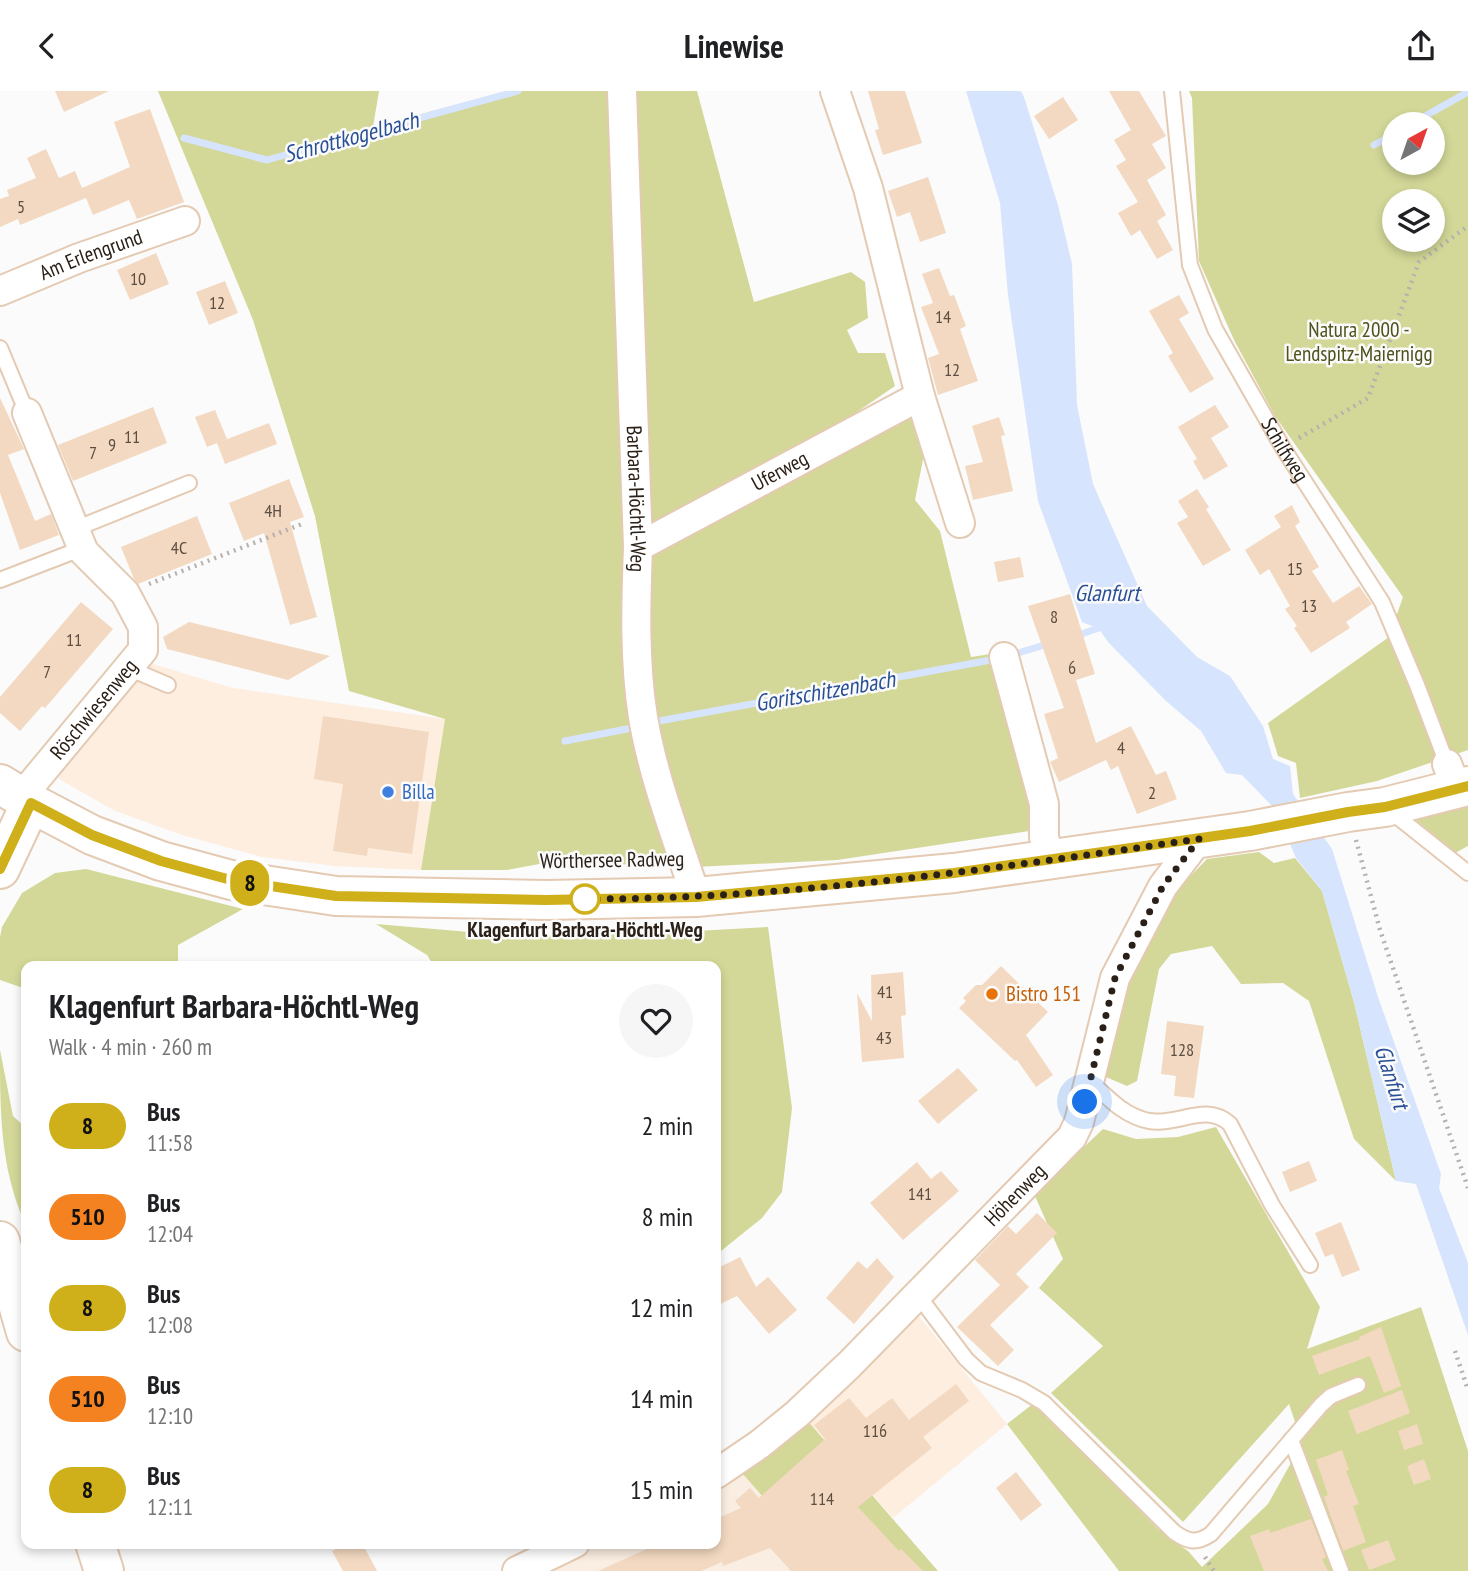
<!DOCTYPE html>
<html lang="en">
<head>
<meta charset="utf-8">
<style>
	:root { --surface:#fff; --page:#f6f6f6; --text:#202124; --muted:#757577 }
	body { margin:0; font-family:"PT Sans Narrow",sans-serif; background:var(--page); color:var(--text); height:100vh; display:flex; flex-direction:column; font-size:26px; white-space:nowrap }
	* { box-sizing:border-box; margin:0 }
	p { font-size:23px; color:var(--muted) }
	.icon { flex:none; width:38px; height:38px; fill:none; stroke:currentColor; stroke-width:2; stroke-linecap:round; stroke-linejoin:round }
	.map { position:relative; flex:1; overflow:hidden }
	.drawer { position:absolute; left:21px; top:870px; width:700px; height:588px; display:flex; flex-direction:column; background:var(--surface); border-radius:14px; box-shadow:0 4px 10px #0003 }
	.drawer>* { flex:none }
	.badge { padding:0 14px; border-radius:23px; font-size:24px; line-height:46px }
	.needle { width:46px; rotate:40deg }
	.fabs { position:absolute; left:1382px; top:21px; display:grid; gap:14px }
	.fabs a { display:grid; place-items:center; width:63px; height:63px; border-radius:50%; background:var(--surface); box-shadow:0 4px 10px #0003; font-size:35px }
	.you { position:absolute; width:35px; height:35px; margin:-18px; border:5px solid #fff; border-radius:50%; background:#1a73e8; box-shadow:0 0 0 10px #1a73e833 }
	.map>.badge { position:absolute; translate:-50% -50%; box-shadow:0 0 0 4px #fff }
	.round { display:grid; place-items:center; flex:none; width:74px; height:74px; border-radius:37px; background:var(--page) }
	.headline { display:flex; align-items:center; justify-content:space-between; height:119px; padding:0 28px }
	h1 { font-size:33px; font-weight:700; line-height:52px }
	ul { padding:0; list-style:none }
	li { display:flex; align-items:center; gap:21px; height:91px; padding:0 28px }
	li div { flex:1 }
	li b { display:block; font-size:26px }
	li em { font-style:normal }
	li .badge { min-width:77px; font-weight:700; text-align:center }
	header { display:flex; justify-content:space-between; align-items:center; height:91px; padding:0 28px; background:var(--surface); font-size:32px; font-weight:700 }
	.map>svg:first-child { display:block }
	.commercial { fill:#fdeee0 }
	.built { fill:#faede1 }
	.green { fill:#d3d898; fill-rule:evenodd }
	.water { fill:#d6e4fd }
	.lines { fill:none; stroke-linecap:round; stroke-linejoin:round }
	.stream { stroke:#d6e4fd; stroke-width:7 }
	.building { fill:#f3d9c1 }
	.lane-casing { stroke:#e4cab2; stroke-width:18 }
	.street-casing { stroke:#e4cab2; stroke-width:32 }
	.secondary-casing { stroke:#e4cab2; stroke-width:42 }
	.path { stroke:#b5b1ae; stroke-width:4.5; stroke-dasharray:2 5; stroke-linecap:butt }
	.lane { stroke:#fff; stroke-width:14 }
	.street { stroke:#fff; stroke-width:28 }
	.secondary { stroke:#fff; stroke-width:38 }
	.line-casing { stroke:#fff; stroke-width:16 }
	.line { stroke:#cfb01a; stroke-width:10 }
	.walk { stroke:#2a2017; stroke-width:7; stroke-dasharray:0 12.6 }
	.shop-dot { fill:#3f7fe0; stroke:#fbfbfb; stroke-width:2.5 }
	.stop-dot { fill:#fff; stroke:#cfb01a; stroke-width:3.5 }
	.food-dot { fill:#e8710a; stroke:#fbfbfb; stroke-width:2.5 }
	.labels { text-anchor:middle; stroke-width:5; stroke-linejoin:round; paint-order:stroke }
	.number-label { font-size:18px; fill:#5c4e42 }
	.street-label { font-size:21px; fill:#2a2017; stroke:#fbfbfb }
	.park-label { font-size:21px; fill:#50521d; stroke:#fbfbfb }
	.shop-label { font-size:21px; fill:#366cbe; stroke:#fbfbfb; text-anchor:start }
	.stop-label { font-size:21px; font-weight:bold; fill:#2a2017; stroke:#fbfbfb }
	.food-label { font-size:21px; fill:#c56008; stroke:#fbfbfb; text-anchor:start }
	.water-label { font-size:23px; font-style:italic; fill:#295096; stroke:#fbfbfb }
</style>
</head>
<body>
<header><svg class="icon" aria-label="back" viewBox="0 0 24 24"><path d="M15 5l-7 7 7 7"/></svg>Linewise<svg class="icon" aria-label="share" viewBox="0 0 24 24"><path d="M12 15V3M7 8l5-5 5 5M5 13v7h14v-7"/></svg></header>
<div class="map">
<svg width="1468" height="1480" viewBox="0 0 1468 1480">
	<rect width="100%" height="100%" fill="#fbfbfb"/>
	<!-- commercial -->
	<path class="commercial" d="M153 573 233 597 445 628 421 779 335 775 262 766 182 744 115 720 59 688 58 681 127 599Z
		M917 1223 1007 1333 893 1427 806 1328Z"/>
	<!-- built -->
	<path class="built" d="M742 1382 828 1480H538L601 1453 716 1452V1400Z"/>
	<!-- green -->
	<path class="green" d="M158 0H379L373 36 507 0H697L754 211 851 181 865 191 868 227 847 239 858 262H885L895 295 797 362 629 452 675 775 550 771 507 779H421L445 628 349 600 315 425 253 229Z
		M1189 0H1468V659L1377 690 1300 707 1296 672 1278 665 1268 632 1389 546 1403 506 1275 325 1234 249 1199 170 1192 7ZM1395 33H1433V72H1395ZM1395 110H1433V149H1395Z
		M921 327 927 348 915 409 940 440 971 566 997 562 1036 739 837 769 695 776 651 628 646 474 658 455 893 329Z
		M1468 713V755L1455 762 1416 729Z
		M1259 761 1274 772 1295 767 1322 800 1354 911 1396 1090 1354 1048 1309 910 1283 892 1241 893 1212 855 1171 863 1159 878 1137 990 1127 995 1101 984 1122 891 1174 802 1207 768Z
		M86 778 243 818 178 854V873L26 875V898L0 889V846L2 836 22 802 55 782Z
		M376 833 539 847 598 833 623 844 768 836 792 1017 782 1101 762 1127 716 1164V875H434L427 864Z
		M0 959 13 1025 26 1037V1134C0 1079 0 1019 0 959Z
		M1216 1036 1320 1216 1307 1258 1421 1216 1468 1360V1480H1119L1007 1333 1034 1312 1158 1438 1188 1460 1202 1476 1268 1413 1302 1352 1289 1313 1183 1431 1051 1302 1103 1255 1039 1197 1063 1168 1034 1103 1103 1038 1136 1048 1178 1046Z
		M806 1328 938 1480H828L742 1382Z"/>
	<!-- water -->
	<path class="water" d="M966 0H1021L1024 6 1058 114 1072 173 1077 314 1093 393 1147 515 1197 566 1230 585 1263 635 1273 668 1290 675 1293 703 1332 758 1378 906 1441 1083 1439 1097 1468 1172V1244L1416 1093 1396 1090 1354 911 1322 800 1296 767 1275 718 1242 684 1226 682 1201 640 1166 610 1108 551 1099 538 1082 531 1038 410 1008 204 1000 112Z"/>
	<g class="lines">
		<!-- stream -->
		<path class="stream" d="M1411 33 1468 1
			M184 47 267 69 518 0
			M1374 54 1395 43
			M1076 545 1104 535
			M1018 562 1051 552
			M659 630 991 569
			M565 650 632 637"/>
	</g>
	<!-- building -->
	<path class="building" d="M55 0H109L64 21Z
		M868 0H905L922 52 883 64 875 39 879 38Z
		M1109 0H1139L1166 45 1152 53 1166 77 1147 89 1166 124 1157 130 1173 159 1157 168 1140 139 1131 145 1118 122 1138 111 1116 75 1126 69 1114 49 1131 39Z
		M1063 6 1078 29 1049 48 1034 25Z
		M150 18 184 111 137 128 129 109 93 124 86 107 20 134 18 128 0 136V108L9 105 7 99 36 87 27 67 46 58 59 87 75 80 82 97 130 76 114 31Z
		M928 86 946 142 920 151 910 121 897 126 888 100Z
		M156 162 169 193 130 209 117 179Z
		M939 177 950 205 954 204 966 235 960 238 978 290 938 304 928 267 939 263 921 216 933 212 922 183Z
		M225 190 238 222 209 234 196 201Z
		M1179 204 1189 222 1179 228 1214 288 1190 302 1168 265 1173 262 1149 220Z
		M0 307 24 358 8 364 35 430 51 423 59 444 20 459 0 402Z
		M1215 314 1229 336 1211 347 1228 375 1204 389 1193 370 1197 368 1178 336Z
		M153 316 167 352 73 390 58 354Z
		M215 319 227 348 207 356 195 326Z
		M999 326 1005 344 1001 345 1013 400 973 409 965 375 983 371 972 335Z
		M269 332 277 353 225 373 217 352Z
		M289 388 304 426 290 431 317 526 290 534 264 442 244 450 229 412Z
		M1197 398 1209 416 1206 418 1231 459 1203 475 1177 432 1188 426 1178 410Z
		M1292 414 1300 431 1295 435 1319 476 1312 480 1333 512 1359 495 1372 513 1346 531 1350 537 1311 562 1294 537 1297 535 1285 518 1290 515 1269 478 1260 484 1245 459 1281 436 1274 425Z
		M197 425 212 463 138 493 134 488 121 456Z
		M1020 466 1024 486 998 491 994 471Z
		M1070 503 1095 583 1076 589 1096 652 1131 635 1156 684 1166 680 1177 708 1137 723 1118 675 1111 679 1106 669 1059 691 1050 671 1058 667 1044 623 1064 617 1028 515Z
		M81 511 113 538 45 617 42 615 20 640 0 622V606Z
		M189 531 214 537 330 565 288 589 167 558 163 546Z
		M323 625 429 641 412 763 368 757 367 765 333 760 343 693 314 688Z
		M1001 875 1048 921 1026 944 1053 984 1036 996 1017 969 1015 970 959 917 966 910 963 907 976 894H982Z
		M903 881 906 924 901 925 904 967 862 971 857 902 872 930 871 884Z
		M1167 930 1204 935 1194 1007 1174 1005 1176 985 1161 983Z
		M958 977 978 999 938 1033 918 1010Z
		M1309 1070 1317 1090 1290 1101 1282 1081Z
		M917 1071 931 1088 941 1080 959 1100 903 1149 870 1112Z
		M1037 1122 1057 1142 1016 1183 1029 1196 990 1234 1014 1259 998 1275 957 1236 1000 1194 975 1169 1008 1135 1016 1143Z
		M1341 1131 1360 1179 1342 1186 1333 1163 1325 1166 1315 1142Z
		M740 1166 756 1196 768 1186 797 1219 769 1243 737 1205 716 1215V1178Z
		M877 1167 894 1186 854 1233 826 1207 858 1170 867 1178Z
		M1381 1236 1401 1295 1384 1302 1370 1265 1319 1284 1312 1265 1360 1248 1359 1246Z
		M956 1293 969 1310 923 1346 932 1357 858 1416 899 1460 901 1458 923 1480H791L770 1457 723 1475 722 1471 701 1480H598L660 1452H716V1428L741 1417 735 1410 750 1397 759 1407 825 1348 814 1334 849 1307 866 1327 892 1307 909 1329Z
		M1402 1299 1410 1322 1357 1343 1348 1320Z
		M1417 1333 1423 1353 1404 1359 1398 1340Z
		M1342 1359 1349 1379 1346 1380 1359 1413 1353 1415 1366 1451 1343 1460 1324 1406 1328 1404 1316 1369Z
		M1424 1368 1431 1388 1414 1394 1407 1375Z
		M1016 1381 1042 1414 1021 1430 996 1397Z
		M1311 1428 1326 1466 1322 1468 1328 1480H1264L1250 1445 1269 1438 1270 1442Z
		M1388 1449 1396 1469 1369 1479 1361 1459Z
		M347 1452H362L377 1480H343L332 1460Z"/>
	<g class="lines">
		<defs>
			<g id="lane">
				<path id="s1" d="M1172 0 1190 174 1215 238 1283 357 1382 511 1417 594 1447 673"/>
				<path d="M0 257 27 322"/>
				<path d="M75 438 189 392"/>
				<path d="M0 489 70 462 84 461"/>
				<path d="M128 577 168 594"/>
				<path d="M1389 719 1468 782"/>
				<path d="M1090 990C1108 1007 1124 1025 1149 1030 1179 1035 1205 1011 1230 1033L1272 1114 1310 1174"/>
				<path d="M917 1203 966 1268 981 1282 1022 1299 1044 1312 1174 1441C1188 1451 1196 1453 1211 1443L1321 1314 1331 1305 1358 1294"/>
				<path d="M1291 1349 1341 1480"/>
			</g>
			<g id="street">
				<path id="s2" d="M622 0 638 456C636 512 634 570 643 626 653 687 677 747 696 806"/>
				<path d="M835 0 868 97 920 305 960 432"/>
				<path id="s3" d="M0 200 79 167 185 130"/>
				<path id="s4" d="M638 456 920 305"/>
				<path d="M1004 566 1044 713V746L1050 769"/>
				<path d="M1447 673 1457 699"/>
				<path id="s5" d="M21 706 143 559V536L125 502 84 461 27 322"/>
				<path id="s6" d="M716 1383 760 1353 797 1323 849 1274 1072 1046 1079 1031 1115 887 1163 795 1199 748"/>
				<path d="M517 1480 575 1452"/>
			</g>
			<path id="secondary" d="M0 693 31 712 92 744 161 770 231 789 336 805 546 809 696 806 954 782 1250 740 1348 721 1385 716 1468 695
				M0 778 31 712
				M0 1150 26 1241
				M95 1452 104 1480"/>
		</defs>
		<!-- lane casing -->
		<use href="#lane" class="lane-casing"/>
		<!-- street casing -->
		<use href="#street" class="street-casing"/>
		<!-- secondary casing -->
		<use href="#secondary" class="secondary-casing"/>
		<!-- path -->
		<path class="path" d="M1299 347 1368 307 1419 171 1468 135
			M149 493 302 433
			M1356 749 1380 839 1468 1097
			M1455 1260 1468 1299
			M1205 1466 1214 1480"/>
		<!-- lane -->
		<use href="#lane" class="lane"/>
		<!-- street -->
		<use href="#street" class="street"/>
		<!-- secondary -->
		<use href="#secondary" class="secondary"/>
	</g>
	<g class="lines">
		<defs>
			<path id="line" d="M0 778 31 712 92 744 161 770 231 789 336 805 546 809 696 806 954 782 1250 740 1348 721 1385 716 1468 695"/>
		</defs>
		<!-- line casing -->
		<use href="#line" class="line-casing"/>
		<!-- line -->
		<use href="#line" class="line"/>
		<!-- walk -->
		<path class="walk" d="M585 808C791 808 996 777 1199 748L1163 795 1115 887 1085 1011"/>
	</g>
	<!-- markers -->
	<circle class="shop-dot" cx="388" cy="701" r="7"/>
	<circle class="stop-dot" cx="585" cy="808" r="14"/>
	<circle class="food-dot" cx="992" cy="903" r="7"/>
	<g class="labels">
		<!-- number labels -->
		<g class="number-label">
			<text x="21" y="122">5</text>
			<text x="138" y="194">10</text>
			<text x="217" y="218">12</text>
			<text x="943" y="232">14</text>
			<text x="952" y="285">12</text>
			<text x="132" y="352">11</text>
			<text x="112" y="360">9</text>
			<text x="93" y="368">7</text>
			<text x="273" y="426">4H</text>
			<text x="179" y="463">4C</text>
			<text x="1295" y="484">15</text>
			<text x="1309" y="521">13</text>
			<text x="1054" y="532">8</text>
			<text x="74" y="555">11</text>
			<text x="1072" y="583">6</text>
			<text x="47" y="587">7</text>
			<text x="1121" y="663">4</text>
			<text x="1152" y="708">2</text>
			<text x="885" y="907">41</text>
			<text x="884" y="953">43</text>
			<text x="1182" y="965">128</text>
			<text x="920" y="1109">141</text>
			<text x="875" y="1346">116</text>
			<text x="822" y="1414">114</text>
		</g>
		<!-- street labels -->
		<g class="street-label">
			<text dy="7" stroke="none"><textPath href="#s3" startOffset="98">Am Erlengrund</textPath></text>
			<text dy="7" stroke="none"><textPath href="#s1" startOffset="383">Schilfweg</textPath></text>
			<text dy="7" stroke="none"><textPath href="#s4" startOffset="161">Uferweg</textPath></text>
			<text dy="7" stroke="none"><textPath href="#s2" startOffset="408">Barbara-Höchtl-Weg</textPath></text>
			<text dy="7" stroke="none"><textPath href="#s5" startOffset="114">Röschwiesenweg</textPath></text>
			<text transform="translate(612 769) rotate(-1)" y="7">Wörthersee Radweg</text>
			<text dy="7" stroke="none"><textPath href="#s6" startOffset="410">Höhenweg</textPath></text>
		</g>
		<!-- park labels -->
		<g class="park-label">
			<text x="1359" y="246">Natura 2000 -<tspan x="1359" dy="24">Lendspitz-Maiernigg</tspan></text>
		</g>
		<!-- shop labels -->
		<g class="shop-label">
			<text x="402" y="708">Billa</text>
		</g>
		<!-- stop labels -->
		<g class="stop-label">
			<text x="585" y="846">Klagenfurt Barbara-Höchtl-Weg</text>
		</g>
		<!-- food labels -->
		<g class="food-label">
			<text x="1006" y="910">Bistro 151</text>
		</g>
		<!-- water labels -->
		<g class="water-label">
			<text transform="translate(351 46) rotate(-15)" y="8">Schrottkogelbach</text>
			<text x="1107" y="510">Glanfurt</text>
			<text transform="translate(825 600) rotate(-10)" y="8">Goritschitzenbach</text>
			<text transform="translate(1392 986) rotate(72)" y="8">Glanfurt</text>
		</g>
	</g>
</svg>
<div class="fabs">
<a><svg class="needle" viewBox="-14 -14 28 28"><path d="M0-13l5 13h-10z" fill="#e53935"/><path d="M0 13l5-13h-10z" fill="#757577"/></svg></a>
<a><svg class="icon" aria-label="layers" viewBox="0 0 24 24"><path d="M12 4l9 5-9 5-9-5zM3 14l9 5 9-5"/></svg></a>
</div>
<div class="you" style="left:1085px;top:1011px"></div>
<b class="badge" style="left:250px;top:792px;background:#cfb01a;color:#111">8</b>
<section class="drawer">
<div class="headline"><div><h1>Klagenfurt Barbara-Höchtl-Weg</h1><p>Walk · 4 min · 260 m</p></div><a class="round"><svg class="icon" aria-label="heart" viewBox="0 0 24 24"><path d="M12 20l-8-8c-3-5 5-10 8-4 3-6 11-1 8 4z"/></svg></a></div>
<ul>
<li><span class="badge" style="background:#cfb01a;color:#111">8</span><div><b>Bus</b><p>11:58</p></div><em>2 min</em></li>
<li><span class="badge" style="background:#f58220;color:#111">510</span><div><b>Bus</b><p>12:04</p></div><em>8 min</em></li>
<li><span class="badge" style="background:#cfb01a;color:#111">8</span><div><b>Bus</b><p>12:08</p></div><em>12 min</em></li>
<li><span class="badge" style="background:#f58220;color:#111">510</span><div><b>Bus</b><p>12:10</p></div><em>14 min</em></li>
<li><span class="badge" style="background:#cfb01a;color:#111">8</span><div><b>Bus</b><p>12:11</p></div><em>15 min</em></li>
</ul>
</section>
</div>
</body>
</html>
